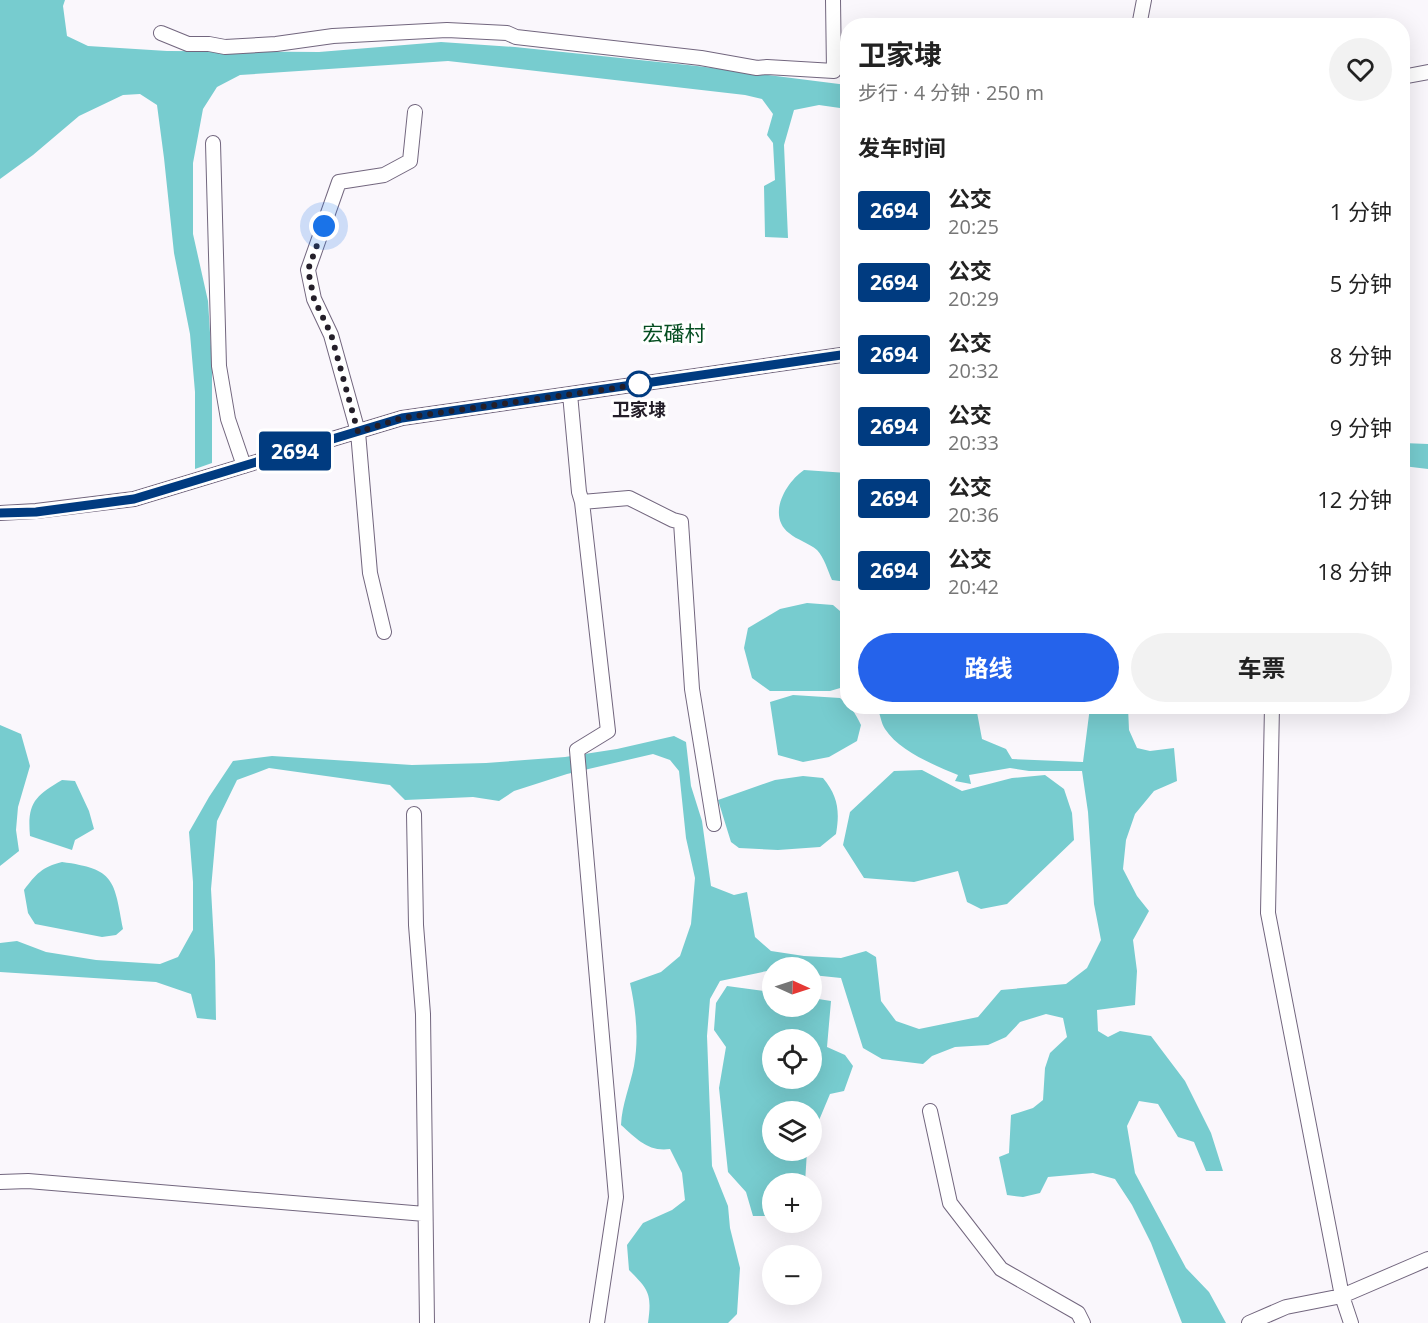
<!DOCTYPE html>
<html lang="zh">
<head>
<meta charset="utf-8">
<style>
	:root { --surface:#fff; --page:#f2f2f2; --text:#222; --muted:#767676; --accent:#2563eb }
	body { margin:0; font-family:"Open Sans","Noto Sans SC",sans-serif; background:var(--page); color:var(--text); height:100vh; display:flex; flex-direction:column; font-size:22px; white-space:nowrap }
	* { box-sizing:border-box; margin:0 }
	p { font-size:20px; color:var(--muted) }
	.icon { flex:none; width:33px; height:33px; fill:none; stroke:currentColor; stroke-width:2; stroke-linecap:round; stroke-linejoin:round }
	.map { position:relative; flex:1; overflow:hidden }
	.drawer { position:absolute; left:840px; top:18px; width:570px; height:696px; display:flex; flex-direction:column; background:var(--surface); border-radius:24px; box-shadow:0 6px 24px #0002 }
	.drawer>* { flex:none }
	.badge { padding:0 12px; border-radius:4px; font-size:21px; line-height:39px }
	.needle { width:39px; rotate:93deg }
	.tools { position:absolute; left:762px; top:957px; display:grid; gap:12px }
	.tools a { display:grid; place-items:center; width:60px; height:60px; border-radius:50%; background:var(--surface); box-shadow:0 6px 24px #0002; font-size:30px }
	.you { position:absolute; width:30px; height:30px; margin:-15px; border:4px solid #fff; border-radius:50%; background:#1a73e8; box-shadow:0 0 0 9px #1a73e833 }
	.map>.badge { position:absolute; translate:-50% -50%; box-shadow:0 0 0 3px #fff }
	h2 { padding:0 18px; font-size:22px; line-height:54px }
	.round { display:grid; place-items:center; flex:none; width:63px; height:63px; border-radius:32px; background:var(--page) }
	.summary { display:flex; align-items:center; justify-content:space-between; height:102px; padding:0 18px }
	h1 { font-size:28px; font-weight:700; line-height:45px }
	.primary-button { display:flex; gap:12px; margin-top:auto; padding:12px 18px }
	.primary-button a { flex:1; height:69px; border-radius:36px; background:var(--accent); color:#fff; font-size:24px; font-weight:700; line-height:69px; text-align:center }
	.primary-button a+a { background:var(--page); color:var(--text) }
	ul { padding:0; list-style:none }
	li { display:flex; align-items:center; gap:18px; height:72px; padding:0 18px }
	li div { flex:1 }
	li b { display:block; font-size:22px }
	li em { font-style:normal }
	li .badge { min-width:66px; font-weight:700; text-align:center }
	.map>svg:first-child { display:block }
	.water { fill:#77cccf; fill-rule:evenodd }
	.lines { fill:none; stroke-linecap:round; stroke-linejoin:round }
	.minor-casing { stroke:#72667e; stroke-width:16 }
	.minor { stroke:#fff; stroke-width:14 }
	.line-casing { stroke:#fff; stroke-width:14 }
	.line { stroke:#003b80; stroke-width:9 }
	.walk { stroke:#241f29; stroke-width:6; stroke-dasharray:0 10.8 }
	.stop-dot { fill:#fff; stroke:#003b80; stroke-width:3 }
	.labels { text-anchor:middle; stroke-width:6; stroke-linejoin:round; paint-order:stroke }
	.stop-label { font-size:18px; font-weight:bold; fill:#241f29; stroke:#fff }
	.quarter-label { font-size:21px; fill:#054e21; stroke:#fff }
</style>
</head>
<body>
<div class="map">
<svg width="1428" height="1323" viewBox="0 0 1428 1323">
	<rect width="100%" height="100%" fill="#faf7fc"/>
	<!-- water -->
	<path class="water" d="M0 0H65L63 6 67 36 88 46 167 51 319 52 441 42 515 47 697 66 847 85V109L819 105 794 110 784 145 788 238 765 237 764 186 775 180 773 143 767 135 773 114 762 99 745 95 448 61 240 75 217 87 203 109 193 163V234L208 301 212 364V463L195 469V392L190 334 174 253 164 158 157 105 140 94 123 95 79 116 33 155 0 179Z
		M1403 443 1428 444V469L1403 466Z
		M804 470 847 473V582L832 580C828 571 824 557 817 550 809 543 797 540 789 533 767 516 785 483 804 470Z
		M807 603 833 605 847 617V686L830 691H770L752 678 744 648 748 628 780 609Z
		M793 695 840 698C850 706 855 712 861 725L857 741 829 757 803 762 778 755 770 702Z
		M877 707H976L982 739 1006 749 1012 759 1083 762 1090 707H1128L1129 730 1137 748 1150 751 1174 748 1177 781 1154 791 1135 814 1126 840 1123 869 1137 896 1149 911 1133 940 1137 971 1135 1005 1097 1010 1098 1031 1108 1037 1120 1031 1151 1036 1185 1081 1211 1133 1223 1171H1206L1194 1142 1178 1137 1158 1104 1139 1101 1127 1126 1135 1173 1186 1268 1209 1292 1226 1323H1182L1151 1243 1132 1205 1115 1179 1093 1173 1048 1177 1040 1193 1023 1197 1007 1195 999 1157 1009 1153 1011 1115 1033 1108 1043 1100 1045 1068 1050 1053 1067 1037 1063 1018 1046 1014 1020 1022 1006 1037 988 1045 955 1047 932 1056 923 1064 882 1059 863 1048 841 978 812 975V968H772V970L720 981 710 999 707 1036 712 1166 728 1206 730 1228 740 1268 737 1314 728 1323H648C652 1294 649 1290 629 1270L627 1245 643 1223 672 1210 685 1200 682 1173 670 1149C648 1152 637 1139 621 1125 622 1104 630 1086 634 1066 639 1038 636 1011 630 983L661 972 680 956 691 924 695 878 686 838 679 771 670 760 653 754 567 774 514 791 499 801 473 797 405 800 390 785 269 768 237 780 217 821 211 889 215 961 216 1020 197 1018 191 994 156 982 0 972V943L17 941 46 952 96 960 160 964 178 957 193 930V882L189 832 209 797 233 761 272 756 412 765 486 763 565 757 617 749 674 736 686 742 691 786 702 821 711 886 734 895 747 892 755 937 771 951 804 956 841 958 866 951 876 957 881 1001 896 1021 919 1029 978 1017 1001 990 1066 984 1087 968 1101 940 1094 904 1088 812 1082 771H1029L1010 768 969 775 971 784 955 781 958 775C936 766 899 751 885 729 881 723 880 713 877 707Z
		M0 725 21 734 30 766 18 807 16 830 19 851 0 866Z
		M922 770 962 791 1012 778 1045 775 1064 789 1072 813 1074 840 1007 904 981 909 967 902 958 871 914 882 864 878 843 845 850 812 894 771Z
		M803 776 823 778C838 796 840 811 836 834L820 847 778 850 739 848 731 842 718 800 775 780Z
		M62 780 75 781 89 811 94 829 75 840 72 850 30 836C27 803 35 796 62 780Z
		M62 862C115 869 114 880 123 929L116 935 102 937 35 924 28 913 24 890C36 874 42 867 62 862Z
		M727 986 772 992V1006H812V998L831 1001 827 1047 845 1055 853 1066 844 1091 830 1094 812 1137V1112H772V1150L807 1151 805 1183 772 1184V1216H753L746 1192 728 1172 719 1088 726 1047 714 1030 716 1003ZM772 1040H812V1078H772Z"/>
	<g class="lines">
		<defs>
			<path id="minor" d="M1139 26 1144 0
				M161 33 188 44H209L225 47 276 44 333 36 447 30 507 33 516 37 701 58 757 68 767 67 834 71 833 0
				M1402 77 1428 72
				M213 143 219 366 228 419 244 466
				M570 394 579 492 582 502 608 731 577 750 616 1197 597 1323
				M582 502 629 498 673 520 681 522 692 689 714 824
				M0 513 36 511 134 499 402 418 848 354
				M384 632 370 573 358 432 331 335 314 299 308 270 339 182 384 175 410 161 415 112
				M1272 706 1268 913 1342 1296 1351 1323
				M414 814 416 925 423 1014 427 1323
				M930 1111 950 1203 1001 1269 1078 1313 1083 1323
				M0 1182 28 1181 425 1214
				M1249 1323 1286 1307 1342 1296 1428 1259"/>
		</defs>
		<!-- minor casing -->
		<use href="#minor" class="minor-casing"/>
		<!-- minor -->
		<use href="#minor" class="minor"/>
	</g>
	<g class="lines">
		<defs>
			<path id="line" d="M0 513 36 512 134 499 402 418 848 354"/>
		</defs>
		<!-- line casing -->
		<use href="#line" class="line-casing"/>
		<!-- line -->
		<use href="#line" class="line"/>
		<!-- walk -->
		<path class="walk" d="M324 226 308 270 314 299 331 334 358 432 402 418 643 384H639"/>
	</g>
	<!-- markers -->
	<circle class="stop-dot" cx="639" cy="384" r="12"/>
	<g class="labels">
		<!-- stop labels -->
		<g class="stop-label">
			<text x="639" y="416">卫家埭</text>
		</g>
		<!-- quarter labels -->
		<g class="quarter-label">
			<text x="674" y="341">宏磻村</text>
		</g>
	</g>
</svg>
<div class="tools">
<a><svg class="needle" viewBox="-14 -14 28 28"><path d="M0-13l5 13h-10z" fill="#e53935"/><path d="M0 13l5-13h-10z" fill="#767676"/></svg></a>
<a><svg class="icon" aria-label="locate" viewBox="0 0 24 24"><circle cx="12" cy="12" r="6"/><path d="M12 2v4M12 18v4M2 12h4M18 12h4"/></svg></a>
<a><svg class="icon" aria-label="layers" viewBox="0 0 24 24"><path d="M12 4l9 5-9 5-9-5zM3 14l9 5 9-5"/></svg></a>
<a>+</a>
<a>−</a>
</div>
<div class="you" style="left:324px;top:226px"></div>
<b class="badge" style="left:295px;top:451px;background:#003b80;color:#fff">2694</b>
<section class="drawer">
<div class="summary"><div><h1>卫家埭</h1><p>步行 · 4 分钟 · 250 m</p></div><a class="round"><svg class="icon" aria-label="heart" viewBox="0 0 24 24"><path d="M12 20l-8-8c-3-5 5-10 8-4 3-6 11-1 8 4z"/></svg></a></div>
<h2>发车时间</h2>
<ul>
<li><span class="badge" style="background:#003b80;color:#fff">2694</span><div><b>公交</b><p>20:25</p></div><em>1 分钟</em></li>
<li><span class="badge" style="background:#003b80;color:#fff">2694</span><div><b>公交</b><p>20:29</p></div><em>5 分钟</em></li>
<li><span class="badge" style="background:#003b80;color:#fff">2694</span><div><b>公交</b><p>20:32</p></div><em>8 分钟</em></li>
<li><span class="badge" style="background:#003b80;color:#fff">2694</span><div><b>公交</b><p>20:33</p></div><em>9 分钟</em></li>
<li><span class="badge" style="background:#003b80;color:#fff">2694</span><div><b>公交</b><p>20:36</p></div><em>12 分钟</em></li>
<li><span class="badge" style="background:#003b80;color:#fff">2694</span><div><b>公交</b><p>20:42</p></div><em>18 分钟</em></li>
</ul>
<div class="primary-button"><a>路线</a><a>车票</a></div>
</section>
</div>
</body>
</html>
